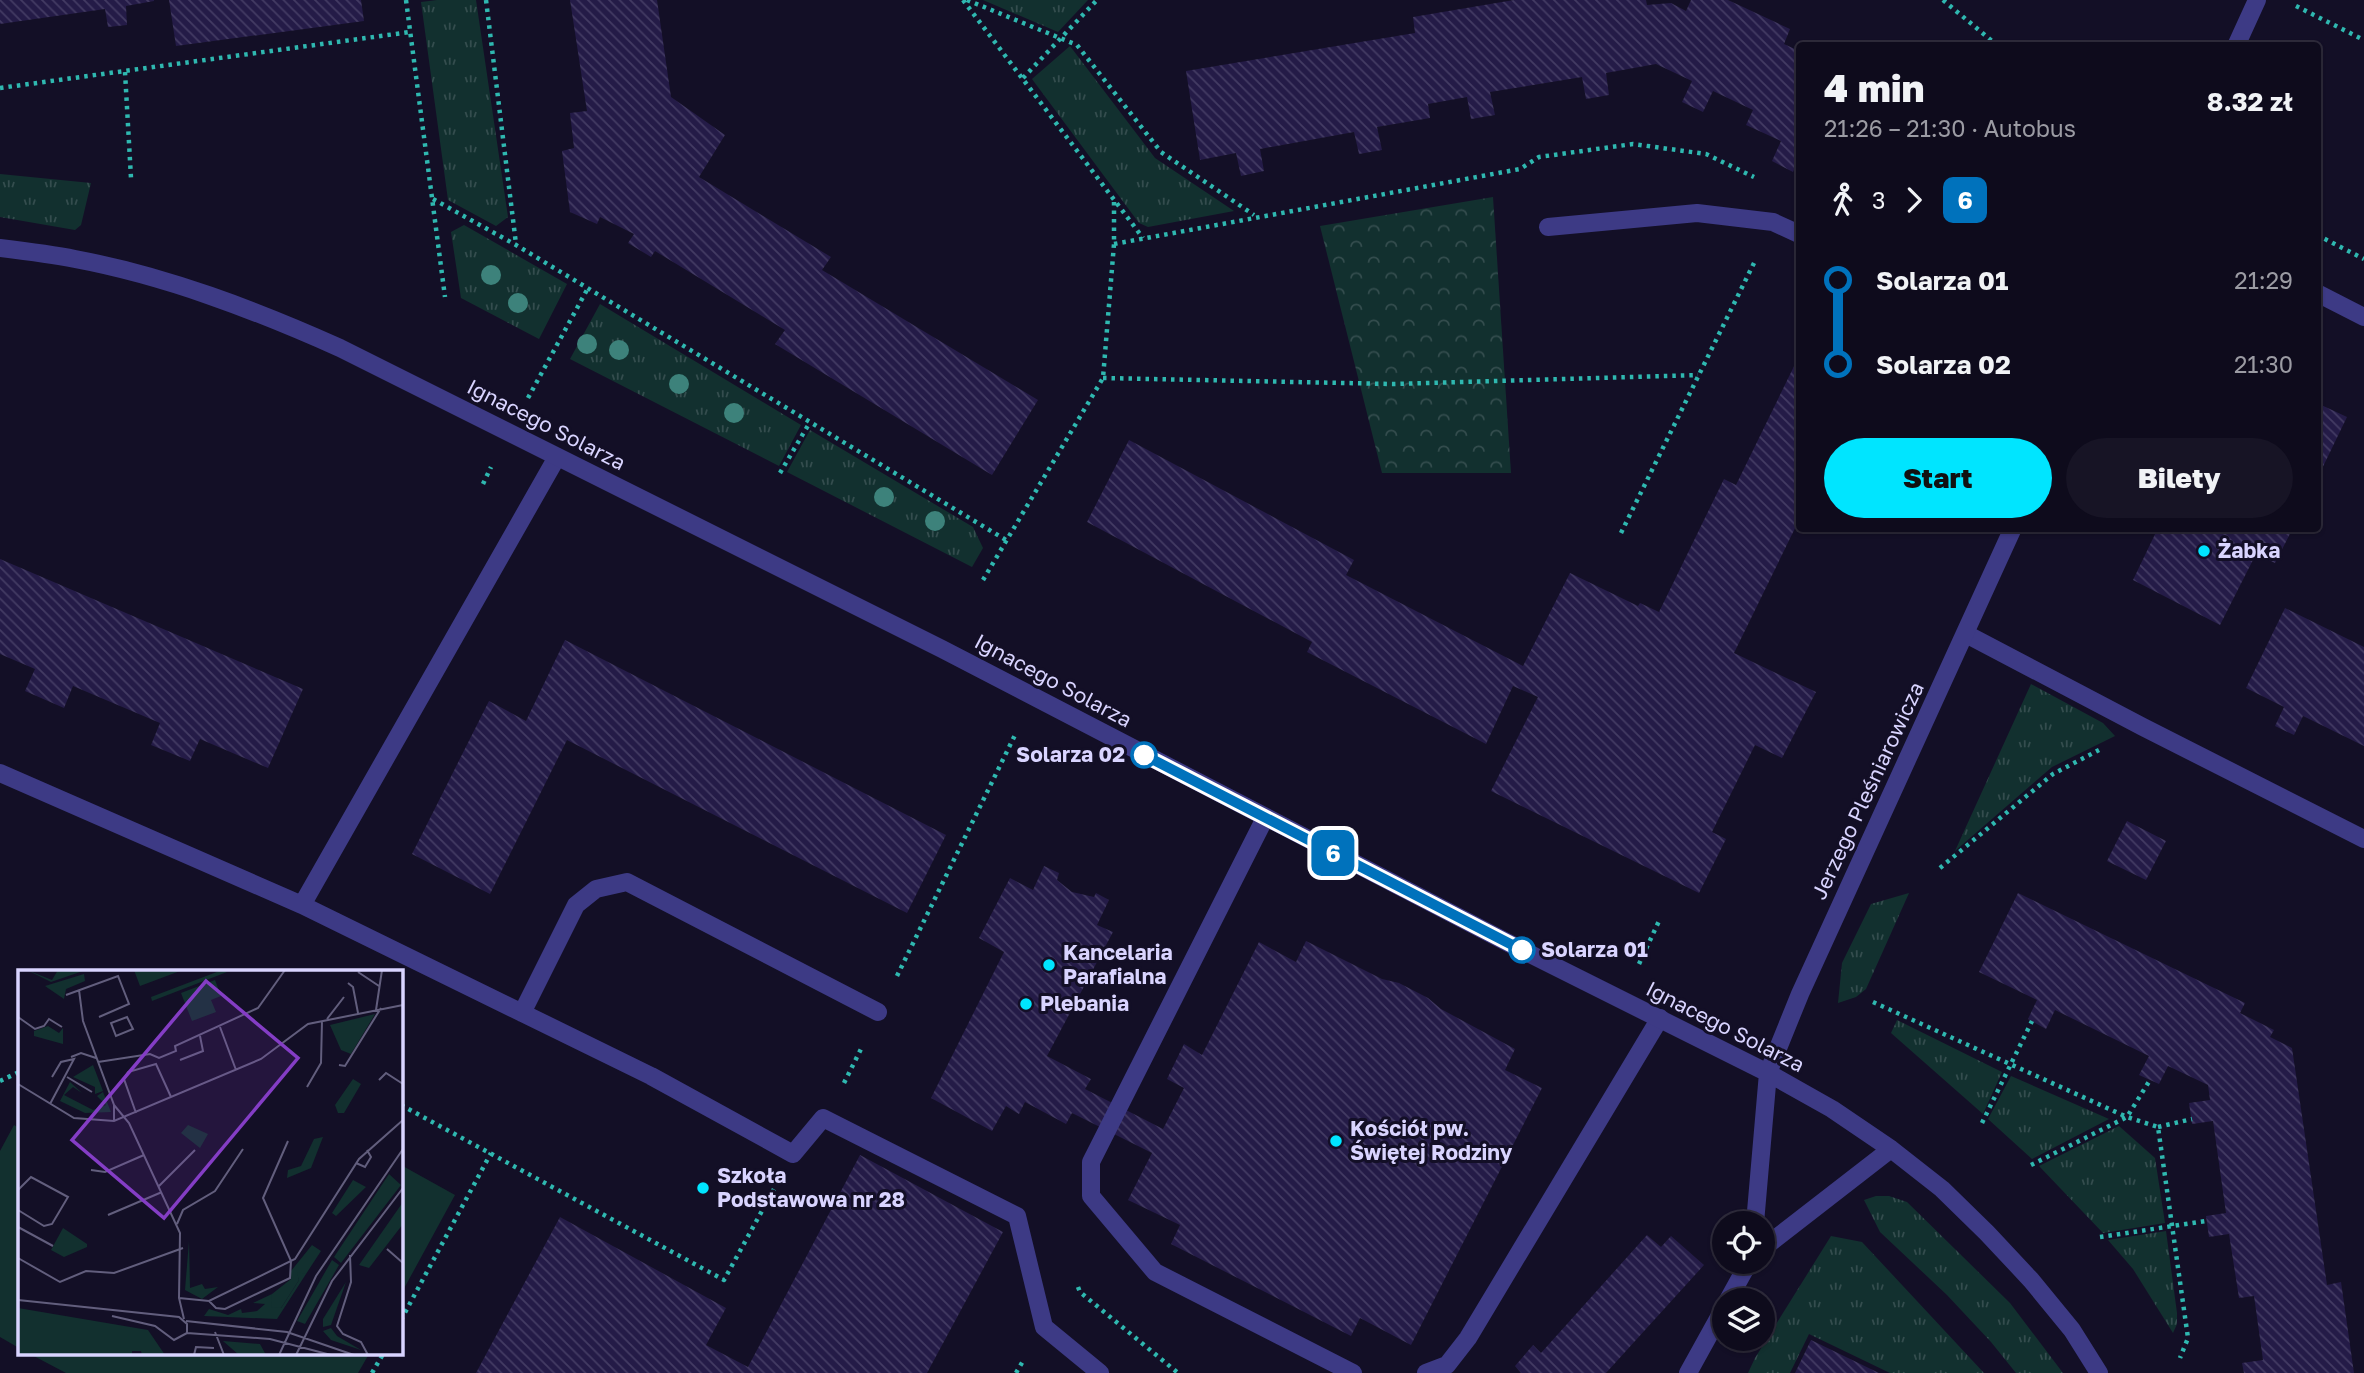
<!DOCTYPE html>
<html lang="pl">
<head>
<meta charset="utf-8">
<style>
	:root { --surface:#0e0b1c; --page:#171425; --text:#f1f3f6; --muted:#9b9ba3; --line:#2e2b3b; --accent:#00e5ff }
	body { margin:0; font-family:"Golos Text",sans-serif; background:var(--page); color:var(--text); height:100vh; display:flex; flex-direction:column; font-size:26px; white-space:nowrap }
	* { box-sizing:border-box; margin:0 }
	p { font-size:23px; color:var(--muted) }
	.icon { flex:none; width:38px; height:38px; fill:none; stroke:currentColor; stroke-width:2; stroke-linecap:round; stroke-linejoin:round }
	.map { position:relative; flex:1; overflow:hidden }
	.drawer { position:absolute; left:1796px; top:42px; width:525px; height:490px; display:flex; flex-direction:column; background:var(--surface); border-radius:7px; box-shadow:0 2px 5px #0004,0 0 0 2px var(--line) }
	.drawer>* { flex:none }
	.badge { padding:0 14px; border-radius:10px; font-size:24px; line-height:46px }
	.controls { position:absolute; left:1712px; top:1211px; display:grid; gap:14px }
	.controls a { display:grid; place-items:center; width:63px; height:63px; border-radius:50%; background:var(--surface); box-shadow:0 2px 5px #0004,0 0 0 2px var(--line); font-size:35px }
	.map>.badge { position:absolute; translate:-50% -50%; box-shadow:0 0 0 4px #fff }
	.legs { display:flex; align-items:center; gap:10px; height:77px; padding:0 28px; font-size:23px }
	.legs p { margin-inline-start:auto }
	.summary { display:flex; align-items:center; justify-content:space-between; height:119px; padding:0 28px }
	h1 { font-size:38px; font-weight:800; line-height:52px }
	.button { display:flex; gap:14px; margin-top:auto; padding:14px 28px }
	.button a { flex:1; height:80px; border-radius:42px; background:var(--accent); color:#111; font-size:28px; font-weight:800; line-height:80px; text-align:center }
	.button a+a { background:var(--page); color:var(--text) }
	ul { padding:0 28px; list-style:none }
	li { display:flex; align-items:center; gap:24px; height:84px; font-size:26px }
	li i { display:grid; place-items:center; width:10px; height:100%; margin:0 9px; background:currentColor }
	li i::after { content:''; width:18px; height:18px; margin:-9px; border:5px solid; border-radius:50%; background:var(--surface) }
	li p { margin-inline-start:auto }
	li:first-child i { background:linear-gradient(#0000 50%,currentColor 0) }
	li:last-child i { background:linear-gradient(currentColor 50%,#0000 0) }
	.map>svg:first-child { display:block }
	.grass { fill:url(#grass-tufts) }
	.park { fill:url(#park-crowns) }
	.pitch { fill:#12302f }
	.building { fill:url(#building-back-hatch) }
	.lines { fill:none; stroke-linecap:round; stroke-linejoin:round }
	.path { stroke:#2fb8b0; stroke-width:4.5; stroke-dasharray:3.5 5; stroke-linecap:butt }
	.lane { stroke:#3d3a85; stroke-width:18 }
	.street { stroke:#3d3a85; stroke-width:18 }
	.tree { fill:#3d827b }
	.line-1-casing { stroke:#fff; stroke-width:16 }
	.line-1 { stroke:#0072bc; stroke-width:10 }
	.poi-dot { fill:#00e5ff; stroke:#130f26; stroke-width:2.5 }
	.stop-1-dot { fill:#fff; stroke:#0072bc; stroke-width:3.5 }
	.labels { text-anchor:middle; stroke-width:6; stroke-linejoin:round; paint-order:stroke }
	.street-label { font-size:21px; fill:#d9d4ff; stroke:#130f26 }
	.poi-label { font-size:21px; font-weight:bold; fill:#d9d4ff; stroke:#130f26; text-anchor:start }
	.stop-label { font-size:21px; font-weight:bold; fill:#d9d4ff; stroke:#130f26; text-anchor:end }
	.inset-road { fill:none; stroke:#625e7d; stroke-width:2 }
	.view { fill:#843dc5; fill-opacity:0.15; stroke:#843dc5; stroke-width:3.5 }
	.inset-edge { fill:none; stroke:#d9d4ff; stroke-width:3.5 }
</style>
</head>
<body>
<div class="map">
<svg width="2364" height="1373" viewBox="0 0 2364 1373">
	<defs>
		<pattern id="grass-tufts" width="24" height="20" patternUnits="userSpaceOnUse" patternTransform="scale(1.75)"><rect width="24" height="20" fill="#12302f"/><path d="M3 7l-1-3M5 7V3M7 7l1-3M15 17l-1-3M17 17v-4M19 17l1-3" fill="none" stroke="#344d4e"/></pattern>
		<pattern id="park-crowns" width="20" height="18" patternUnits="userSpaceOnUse" patternTransform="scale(1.75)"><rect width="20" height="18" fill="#12302f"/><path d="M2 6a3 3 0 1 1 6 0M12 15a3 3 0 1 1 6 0" fill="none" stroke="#344d4e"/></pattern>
		<pattern id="building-back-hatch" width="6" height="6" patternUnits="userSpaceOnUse" patternTransform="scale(1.75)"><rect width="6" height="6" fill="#241b47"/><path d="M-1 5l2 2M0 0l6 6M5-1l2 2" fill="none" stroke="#433b63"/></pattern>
	</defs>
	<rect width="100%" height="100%" fill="#130f26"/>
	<!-- grass -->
	<path class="grass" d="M437 0H476L508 217 496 226 448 200 421 2Z
		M983 0H1088L1058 32Z
		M1070 46 1155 158 1234 211 1148 227 1139 223 1032 79Z
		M0 174 91 183 81 225 75 230 0 217Z
		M464 225 567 284 539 339 461 298 451 232Z
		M600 304 801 425 779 466 570 359Z
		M810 430 973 527 983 548 972 567 787 472Z
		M2031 684 2103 723 2115 736 2052 767 1955 851Z
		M1909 893 1866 989 1856 997 1838 1003 1842 963 1871 904Z
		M1897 1020 2002 1072 1983 1114 1891 1033Z
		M2011 1076 2109 1119 2032 1159 1988 1119Z
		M2119 1126 2155 1158 2165 1223 2103 1233 2039 1166Z
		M1876 1196H1889L1907 1202 2010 1303 2063 1373H2016L1991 1342 1947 1295 1880 1232 1864 1200Z
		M2166 1231 2177 1313V1324L2173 1333 2133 1269 2108 1240Z
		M1831 1236 1862 1242 1984 1373H1890L1809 1334 1790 1373H1748L1755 1358Z"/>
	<!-- park -->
	<path class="park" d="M1493 197 1511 473H1382L1320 226Z"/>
	<!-- pitch -->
	<path class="pitch" d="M14 1125 19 1128V1348L0 1337V1151Z
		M401 1165 455 1195 401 1294Z
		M30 1354H369L358 1373H66Z"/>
	<!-- building -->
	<path class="building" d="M0 0H154V1L126 6 127 25 108 27 105 9 0 24Z
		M169 0H361L364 21 176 46Z
		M570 0H657L671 97 725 135 699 177 831 257 822 270 1038 400 992 475 775 344 785 330 655 251 651 257 628 243 634 234 600 217 597 224 570 212 562 151 574 148 570 113 587 111Z
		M1514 0H1646L1647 5 1671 3 1686 11 1691 0H1728L1790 29 1784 44 1799 51V158L1793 172 1772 161 1781 141 1746 125 1753 110 1713 91 1703 112 1682 102 1692 81 1656 64 1606 73 1609 95 1586 99 1582 77 1490 92 1495 115 1471 119 1467 97 1428 104 1430 118 1377 127 1382 150 1359 154 1354 132 1260 149 1264 171 1241 176 1236 153 1200 160 1186 71 1415 33 1413 17Z
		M1799 356V520L1734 653 1816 692 1782 758 1755 745 1712 832 1726 839 1699 893 1491 791 1538 697 1513 686 1486 744 1307 652 1312 642 1087 522 1129 440 1354 560 1346 575 1523 666 1570 573 1638 606 1640 603 1659 612 1724 479 1736 485Z
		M2317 403 2347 417 2317 479Z
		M2158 528H2293L2275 563 2256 554 2220 625 2133 580Z
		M0 559 303 689 268 768 200 739 190 761 151 745 160 723 73 686 64 708 25 691 35 669 0 654Z
		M2285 608 2364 647V746L2303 716 2294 735 2275 726 2284 707 2246 688Z
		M565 640 946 835 907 913 567 740 490 894 412 854 489 701 526 721Z
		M2127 821 2166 841 2146 880 2107 861Z
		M1044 866 1059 873 1057 880 1072 892 1094 897 1096 893 1109 900 1097 925 1113 932 1047 1056 1091 1079 1085 1089 1163 1129 1184 1088 1167 1079 1184 1044 1202 1055 1259 942 1296 962 1306 941 1382 979 1399 983 1428 998 1441 1009 1515 1049 1505 1070 1542 1088 1411 1345 1360 1318 1351 1336 1171 1244 1180 1225 1128 1200 1152 1153 1072 1113 1066 1124 1025 1102 1019 1114 1006 1106 992 1131 931 1098 1004 952 979 938 1010 878 1033 890Z
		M2018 893 2245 1003 2240 1013 2274 1030 2270 1037 2292 1048 2327 1285 2341 1282 2354 1373H2244L2242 1363 2263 1360 2254 1296 2239 1298 2229 1234 2209 1237 2206 1216 2226 1213 2213 1121 2192 1124 2189 1103 2210 1100 2208 1085 2168 1066 2159 1084 2139 1075 2149 1056 2055 1010 2046 1029 2028 1019 2037 1000 1979 972Z
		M860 1155 1003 1232 927 1373H476L560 1217 726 1308 706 1345 748 1367Z
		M1647 1235 1661 1247 1671 1236 1704 1265 1606 1373H1521L1515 1366 1533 1345 1541 1353Z
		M1811 1340 1879 1373H1795Z"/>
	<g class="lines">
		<!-- path -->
		<path class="path" d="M406 0 445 297
			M486 0 516 244
			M963 0 1143 238
			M967 0 1077 45 1161 152 1254 215
			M1943 0 1998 46
			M2296 6 2364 40
			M125 72 131 178
			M1023 78 1097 0
			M0 88 410 32
			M433 199 516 245 1006 540
			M2317 235 2364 259
			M1114 244 1520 169 1539 157 1633 144 1706 154 1754 177
			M1103 378 1392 384 1698 375
			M528 398 588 288
			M780 473 810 422
			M483 484 491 467
			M1621 533 1755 261
			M983 580 1103 378 1114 244V200
			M1940 868 2053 774 2099 750
			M1639 964 1659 921
			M897 976 1016 733
			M1873 1002 2127 1117 2158 1127 2188 1338 2180 1358
			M0 1081 19 1072
			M844 1083 862 1047
			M401 1105 724 1280 774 1189
			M1982 1123 2032 1021
			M2158 1127 2192 1119
			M2031 1165 2127 1117 2150 1080
			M2100 1237 2206 1221
			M1078 1287 1080 1292 1178 1373
			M401 1320 491 1153
			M372 1373 383 1354
			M1016 1373 1023 1361"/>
		<!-- lane -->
		<path class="lane" d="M1548 227 1697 213 1773 222 1799 234
			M2317 293 2364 317
			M1966 634 2143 727 2364 839
			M0 773 302 905 651 1076 793 1154 823 1118 1017 1216 1044 1327 1100 1373
			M1265 818 1091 1162V1196L1155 1272 1353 1373
			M302 905 557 457
			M522 1013 576 905 596 889 627 882 878 1012
			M1426 1373 1447 1365 1468 1338 1660 1018"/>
		<!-- street -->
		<path class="street" d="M2236 46 2257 0
			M0 248C25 251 50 254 75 259 166 276 255 310 340 348L942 649 1522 950 1768 1073 1832 1109 1891 1149 1942 1189 1987 1233 2031 1280 2072 1330 2099 1373
			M1755 1223 1768 1073 1800 994 2013 528
			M1762 1249 1891 1149
			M1728 1300 1749 1262
			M1688 1373 1724 1308"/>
	</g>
	<!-- trees -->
	<g class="tree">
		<circle cx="491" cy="275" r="10"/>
		<circle cx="518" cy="303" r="10"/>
		<circle cx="587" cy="344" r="10"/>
		<circle cx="619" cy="350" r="10"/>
		<circle cx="679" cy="384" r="10"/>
		<circle cx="734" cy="413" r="10"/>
		<circle cx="884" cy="497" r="10"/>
		<circle cx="935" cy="521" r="10"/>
	</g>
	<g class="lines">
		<defs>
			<path id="line-1" d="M1144 755 1522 950"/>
		</defs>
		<!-- line-1 casing -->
		<use href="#line-1" class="line-1-casing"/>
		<!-- line-1 -->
		<use href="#line-1" class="line-1"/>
	</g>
	<!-- markers -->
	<g class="poi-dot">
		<circle cx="2204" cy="551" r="7"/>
		<circle cx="1049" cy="965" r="7"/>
		<circle cx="1026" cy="1004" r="7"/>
		<circle cx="1336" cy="1141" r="7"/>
		<circle cx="703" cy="1188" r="7"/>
	</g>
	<g class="stop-1-dot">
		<circle cx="1144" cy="755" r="12"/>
		<circle cx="1522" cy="950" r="12"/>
	</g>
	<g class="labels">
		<!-- street labels -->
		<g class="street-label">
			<text transform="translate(546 425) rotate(27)" y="7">Ignacego Solarza</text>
			<text transform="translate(1053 681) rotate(28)" y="7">Ignacego Solarza</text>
			<text transform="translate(1868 791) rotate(-65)" y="7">Jerzego Pleśniarowicza</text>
			<text transform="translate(1725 1027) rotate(27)" y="7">Ignacego Solarza</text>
		</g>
		<!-- poi labels -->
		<g class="poi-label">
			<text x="2218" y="558">Żabka</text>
			<text x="1063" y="960">Kancelaria<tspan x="1063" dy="24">Parafialna</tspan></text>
			<text x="1040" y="1011">Plebania</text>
			<text x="1350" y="1136">Kościół pw.<tspan x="1350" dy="24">Świętej Rodziny</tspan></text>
			<text x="717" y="1183">Szkoła<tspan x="717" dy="24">Podstawowa nr 28</tspan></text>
		</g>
		<!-- stop labels -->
		<g class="stop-label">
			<text x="1125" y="762">Solarza 02</text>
			<text x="1541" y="957" text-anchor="start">Solarza 01</text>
		</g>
	</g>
	<!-- overview -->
	<g transform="translate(18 970)">
		<rect width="385" height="385" fill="#130f26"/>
		<path d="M9 0 34 10 40 0 65 1 33 12ZM357 44 333 84 323 80 312 55ZM30 56 41 63 45 58V74L16 66V61ZM75 95 85 121 77 124V117L55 107ZM52 112 64 123 55 117 46 125 75 140 88 135 79 126 85 122 93 142 67 143 42 131ZM371 204 383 215 323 293 316 287ZM335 210 348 217 318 246 314 243ZM385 232V254L351 298 341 295ZM171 271 172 318 184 314 187 319 200 317 184 329 167 320ZM314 290 321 295 287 354 279 351ZM284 300 288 304 259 349 186 346 191 339 210 345 223 339 224 343 239 341 247 334 235 333 254 324 263 338 281 310 278 302ZM328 312 313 355 305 357V349ZM313 358 319 366 343 380 313 370 305 361ZM205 371 242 374 248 385H221Z" fill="#12302f"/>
		<path d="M66 4 67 11 48 19 46 29 27 16ZM294 275 303 281 288 304 279 302 281 310 263 338 253 337 254 324 273 309V301Z" fill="#12302f"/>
		<path d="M335 109 343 114 326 143H320L317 135ZM170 155 190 164 182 178 163 163ZM305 167 293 198 269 208 270 200 283 196 296 169ZM45 258 69 274V277L46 287 33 280ZM0 338 130 360 147 385H124L123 381H114V385H0Z" fill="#12302f"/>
		<path d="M116 0H162V1L122 16ZM204 0 209 2 134 31 133 27ZM197 10 203 26 193 30 198 42 174 51 163 23Z" fill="#12302f"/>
		<path class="inset-road" d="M340 2 361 16M330 13 335 17 340 43M61 20 65 51 96 135V151M48 25 100 6 111 34 81 47M358 40 364 0M0 47 17 59 26 56 31 49 44 57M109 47 115 59 98 66 93 53ZM309 49 326 27M202 57 218 100M53 87 63 83 78 88M162 90 185 81 182 66M80 92 132 84 141 88 158 81 157 76 240 38 267 0M321 95 327 96 363 38M49 107 74 122M361 110 368 103 385 114M0 114 56 148 96 151 243 89 290 54 385 35M289 117 303 93 304 51M32 134 56 89 43 92 34 107M96 135 111 153 162 263 161 328 166 349M118 143 106 109 110 102 138 94 153 127M338 193 347 197 353 187 349 180M73 200 87 202 126 185M141 216 177 180M0 220 13 207 50 227 34 254 26 256 0 240M90 245 144 222M159 254 165 240 197 221 225 179M0 257 35 276M369 279 385 293M332 285 333 312 319 356 325 364 343 372 350 385M0 288 42 312 68 301 96 303 165 278M161 328 191 331 277 289 341 189 385 150M0 330 161 347 169 354V363M191 331 198 338 207 339 272 308 273 291 245 228 270 171M94 346 137 356 156 370 169 363M168 351 269 362 336 385M197 362 206 385M169 363 252 369 313 385M176 385 178 377 196 378M261 385 298 306 385 179M278 385 314 311 385 218"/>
		<path class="view" d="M188 11 280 88 146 248 54 170Z"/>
		<rect width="385" height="385" class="inset-edge"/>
	</g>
</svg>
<div class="controls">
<a><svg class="icon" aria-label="locate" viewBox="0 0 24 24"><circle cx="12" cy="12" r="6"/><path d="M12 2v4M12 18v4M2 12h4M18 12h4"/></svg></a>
<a><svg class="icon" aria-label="layers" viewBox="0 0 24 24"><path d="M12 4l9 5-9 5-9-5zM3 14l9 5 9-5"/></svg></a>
</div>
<b class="badge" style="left:1333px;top:853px;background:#0072bc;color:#fff">6</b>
<section class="drawer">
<div class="summary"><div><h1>4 min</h1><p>21:26 – 21:30 · Autobus</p></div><b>8.32 zł</b></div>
<div class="legs"><svg class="icon" aria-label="walk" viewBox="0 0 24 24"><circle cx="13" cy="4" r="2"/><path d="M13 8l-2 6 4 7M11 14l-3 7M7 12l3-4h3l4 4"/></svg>3<svg class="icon" aria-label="forward" viewBox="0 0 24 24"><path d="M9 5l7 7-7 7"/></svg><b class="badge" style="background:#0072bc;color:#fff">6</b></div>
<ul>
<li><i style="color:#0072bc"></i><b>Solarza 01</b><p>21:29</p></li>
<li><i style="color:#0072bc"></i><b>Solarza 02</b><p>21:30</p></li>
</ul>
<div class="button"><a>Start</a><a>Bilety</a></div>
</section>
</div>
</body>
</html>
